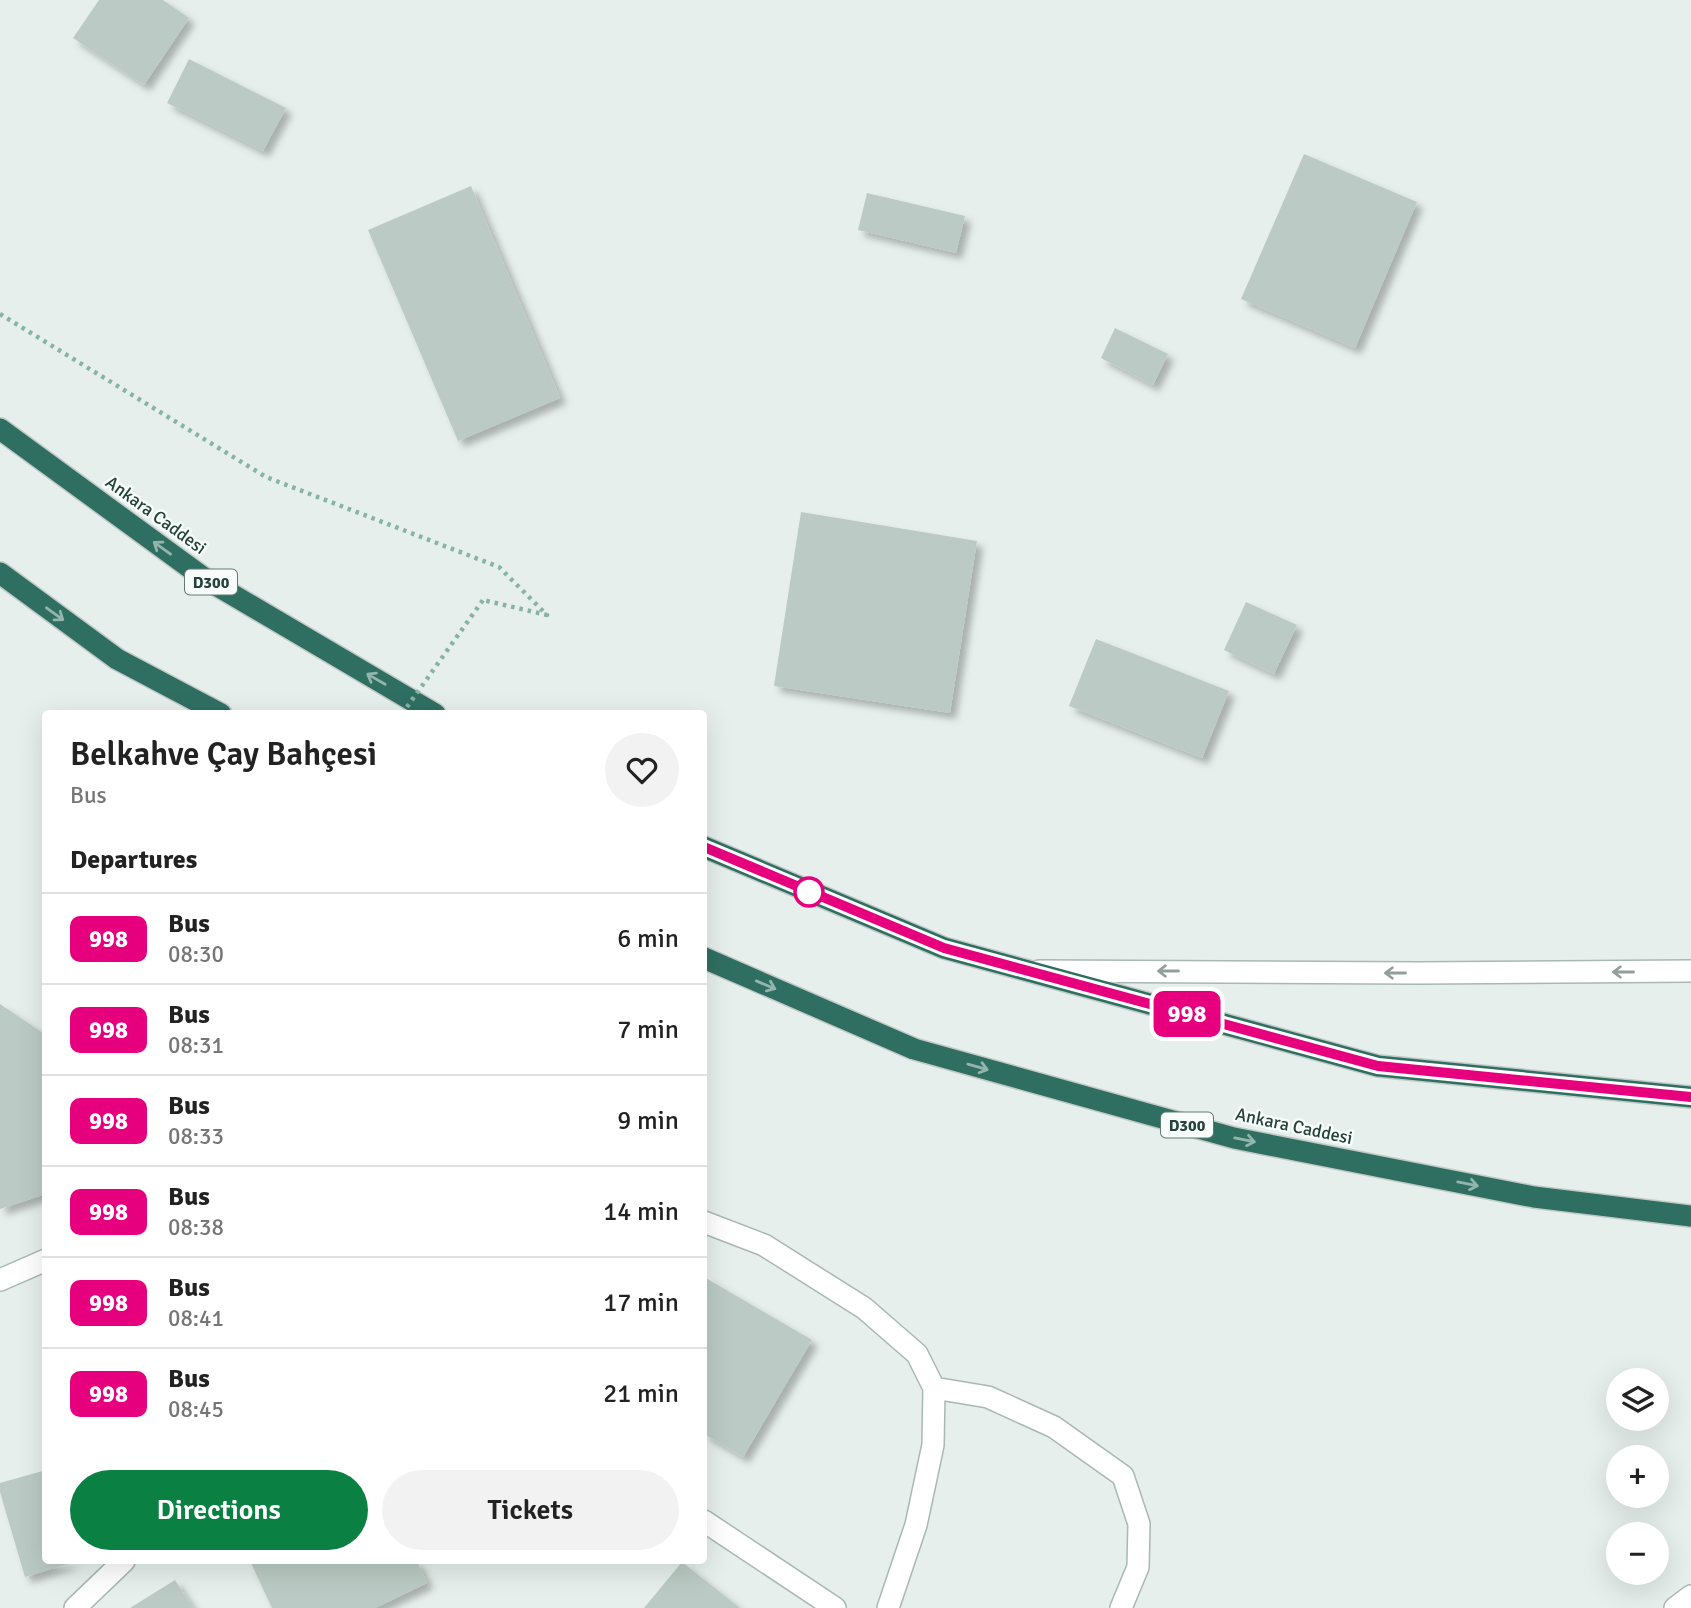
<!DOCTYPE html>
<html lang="en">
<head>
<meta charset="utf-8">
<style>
	:root { --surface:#fff; --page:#f2f2f2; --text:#222; --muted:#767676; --line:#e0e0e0; --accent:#0b8043 }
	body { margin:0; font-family:Signika,sans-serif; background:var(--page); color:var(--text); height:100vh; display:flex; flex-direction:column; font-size:26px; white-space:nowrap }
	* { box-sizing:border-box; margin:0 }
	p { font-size:23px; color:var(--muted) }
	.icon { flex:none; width:38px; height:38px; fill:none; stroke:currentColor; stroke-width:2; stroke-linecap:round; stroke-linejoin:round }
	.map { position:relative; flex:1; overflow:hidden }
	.details { position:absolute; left:42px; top:710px; width:665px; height:854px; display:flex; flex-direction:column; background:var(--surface); border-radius:7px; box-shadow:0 7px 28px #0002 }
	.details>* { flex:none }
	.badge { padding:0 14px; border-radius:10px; font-size:24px; line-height:46px }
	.fabs { position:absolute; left:1606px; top:1368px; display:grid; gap:14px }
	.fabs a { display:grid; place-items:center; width:63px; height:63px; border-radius:50%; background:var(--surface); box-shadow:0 7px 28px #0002; font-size:35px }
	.map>.badge { position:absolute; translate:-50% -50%; box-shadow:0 0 0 4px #fff }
	h2 { padding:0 28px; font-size:26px; line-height:63px }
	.round { display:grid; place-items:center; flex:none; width:74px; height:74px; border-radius:37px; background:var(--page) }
	.overview { display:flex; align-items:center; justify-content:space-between; height:119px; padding:0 28px }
	h1 { font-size:33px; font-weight:600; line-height:52px }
	.primary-button { display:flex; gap:14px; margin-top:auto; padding:14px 28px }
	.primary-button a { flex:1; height:80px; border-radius:42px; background:var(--accent); color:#fff; font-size:28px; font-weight:600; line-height:80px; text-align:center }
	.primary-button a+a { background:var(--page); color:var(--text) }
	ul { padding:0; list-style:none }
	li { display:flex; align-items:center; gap:21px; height:91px; padding:0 28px; border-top:2px solid var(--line) }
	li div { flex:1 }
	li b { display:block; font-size:26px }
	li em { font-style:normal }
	li .badge { min-width:77px; font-weight:700; text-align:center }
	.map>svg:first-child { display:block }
	.building { fill:#bbcac4; filter:url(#shadow) }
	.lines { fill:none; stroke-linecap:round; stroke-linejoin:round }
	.minor-casing { stroke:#a8b8b2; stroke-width:24 }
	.highway-casing { stroke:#c2cac8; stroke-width:24 }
	.path { stroke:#86b3a5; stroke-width:4.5; stroke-dasharray:3.5 5; stroke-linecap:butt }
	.minor { stroke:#fff; stroke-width:21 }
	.highway { stroke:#2f6f62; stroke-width:21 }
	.path-bridge { stroke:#86b3a5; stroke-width:4.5; stroke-dasharray:3.5 5; stroke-linecap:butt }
	.oneway { stroke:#93b5ae }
	.oneway2 { stroke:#92a09c }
	.line-casing { stroke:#fff; stroke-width:16 }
	.line { stroke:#e6007e; stroke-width:10 }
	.stop-dot { fill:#fff; stroke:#e6007e; stroke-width:3.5 }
	.labels { text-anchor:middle; stroke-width:5; stroke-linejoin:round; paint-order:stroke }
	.shield { fill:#f7fbf9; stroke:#637a73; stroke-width:2 }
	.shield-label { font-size:16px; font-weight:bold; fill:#24423a }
	.street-label { font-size:18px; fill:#24423a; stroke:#f7fbf9 }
</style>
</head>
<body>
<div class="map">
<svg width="1691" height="1608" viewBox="0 0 1691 1608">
	<defs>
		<filter id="shadow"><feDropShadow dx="6" dy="6" stdDeviation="3.5" flood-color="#0004"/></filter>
	</defs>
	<rect width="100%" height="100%" fill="#e6efeb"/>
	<!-- building -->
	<path class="building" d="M99 0H163L189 18 144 85 73 38Z
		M189 59 286 108 263 151 167 103Z
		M1304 154 1417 202 1355 348 1241 299Z
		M471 186 560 398 458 441 368 230Z
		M867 193 965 216 956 253 858 230Z
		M1115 328 1168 354 1153 385 1101 358Z
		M801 512 977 541 950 713 774 686Z
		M1246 602 1297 625 1274 674 1224 650Z
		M1096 639 1229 691 1202 758 1069 706Z
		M0 1004 46 1035V1194L0 1209Z
		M704 1277 812 1340 743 1457 704 1434Z
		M46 1470V1561L74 1562 25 1577 0 1492V1483Z
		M250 1561H417L427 1583 375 1608H272Z
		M682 1562 740 1608H644Z
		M175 1580 193 1608H130Z"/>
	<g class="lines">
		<defs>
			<path id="minor" d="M1039 971 1418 973 1691 971
				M704 1222 764 1245 864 1308 917 1354 934 1388 933 1445 916 1525 888 1608
				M0 1280 46 1260
				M934 1388 988 1397 1054 1427 1123 1476 1139 1524 1138 1567 1121 1608
				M704 1521 835 1608
				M75 1608 124 1561
				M1675 1608 1691 1596"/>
			<path id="highway" d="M0 429 204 578 435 714
				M0 573 117 659 221 714
				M704 847 944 948 1378 1066 1691 1097
				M704 958 914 1049 1234 1138 1534 1197 1691 1216"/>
		</defs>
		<!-- minor casing -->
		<use href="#minor" class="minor-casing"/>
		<!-- highway casing -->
		<use href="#highway" class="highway-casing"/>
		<!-- path -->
		<path class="path" d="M0 314 266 477 499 567 547 615 483 600"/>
		<!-- minor -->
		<use href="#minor" class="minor"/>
		<!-- highway -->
		<use href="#highway" class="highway"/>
		<!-- path-bridge -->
		<path class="path-bridge" d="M402 714 483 600"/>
	</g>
	<!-- one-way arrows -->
	<defs><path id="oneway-shaft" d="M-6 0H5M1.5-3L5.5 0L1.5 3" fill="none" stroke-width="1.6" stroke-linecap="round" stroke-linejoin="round" transform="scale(1.75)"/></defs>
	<g class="oneway">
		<use href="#oneway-shaft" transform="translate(162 548) rotate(-144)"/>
		<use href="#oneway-shaft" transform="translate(55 614) rotate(36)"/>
		<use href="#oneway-shaft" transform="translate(376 679) rotate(-150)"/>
		<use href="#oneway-shaft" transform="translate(766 985) rotate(23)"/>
		<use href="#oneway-shaft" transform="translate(978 1067) rotate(16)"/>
		<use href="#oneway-shaft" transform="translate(1245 1140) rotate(11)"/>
		<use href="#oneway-shaft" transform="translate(1468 1184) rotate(11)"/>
	</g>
	<g class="oneway2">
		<use href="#oneway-shaft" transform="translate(1168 971) rotate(-180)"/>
		<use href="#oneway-shaft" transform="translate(1623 972) rotate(180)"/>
		<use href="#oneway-shaft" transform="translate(1395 973) rotate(-180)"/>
	</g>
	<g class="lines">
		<defs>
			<path id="line" d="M704 847 944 948 1378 1066 1691 1097"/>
		</defs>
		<!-- line casing -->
		<use href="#line" class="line-casing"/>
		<!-- line -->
		<use href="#line" class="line"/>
	</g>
	<!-- markers -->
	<circle class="stop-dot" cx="809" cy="892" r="14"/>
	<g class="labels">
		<!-- shield labels -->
		<g class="shield">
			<rect x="185" y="569.5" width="52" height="25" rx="5"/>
			<rect x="1161" y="1112.5" width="52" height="25" rx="5"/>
		</g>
		<g class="shield-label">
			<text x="211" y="588">D300</text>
			<text x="1187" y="1131">D300</text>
		</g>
		<!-- street labels -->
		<g class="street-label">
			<text transform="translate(156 515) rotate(36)" y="6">Ankara Caddesi</text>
			<text transform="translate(1294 1126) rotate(12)" y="6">Ankara Caddesi</text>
		</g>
	</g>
</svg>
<div class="fabs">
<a><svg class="icon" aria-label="layers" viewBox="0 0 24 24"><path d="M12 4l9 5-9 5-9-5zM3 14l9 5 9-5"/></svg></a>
<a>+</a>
<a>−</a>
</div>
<b class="badge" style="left:1187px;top:1014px;background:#e6007e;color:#fff">998</b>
<section class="details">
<div class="overview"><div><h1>Belkahve Çay Bahçesi</h1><p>Bus</p></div><a class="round"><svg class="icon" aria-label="heart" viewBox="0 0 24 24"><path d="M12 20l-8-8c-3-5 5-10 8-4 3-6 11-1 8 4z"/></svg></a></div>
<h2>Departures</h2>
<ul>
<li><span class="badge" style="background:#e6007e;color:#fff">998</span><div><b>Bus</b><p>08:30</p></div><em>6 min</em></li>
<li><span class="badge" style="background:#e6007e;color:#fff">998</span><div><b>Bus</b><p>08:31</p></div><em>7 min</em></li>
<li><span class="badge" style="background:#e6007e;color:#fff">998</span><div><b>Bus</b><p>08:33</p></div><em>9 min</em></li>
<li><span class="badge" style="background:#e6007e;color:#fff">998</span><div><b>Bus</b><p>08:38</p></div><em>14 min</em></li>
<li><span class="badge" style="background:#e6007e;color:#fff">998</span><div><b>Bus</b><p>08:41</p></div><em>17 min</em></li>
<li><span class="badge" style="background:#e6007e;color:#fff">998</span><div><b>Bus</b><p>08:45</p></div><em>21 min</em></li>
</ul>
<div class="primary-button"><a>Directions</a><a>Tickets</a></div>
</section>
</div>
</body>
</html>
